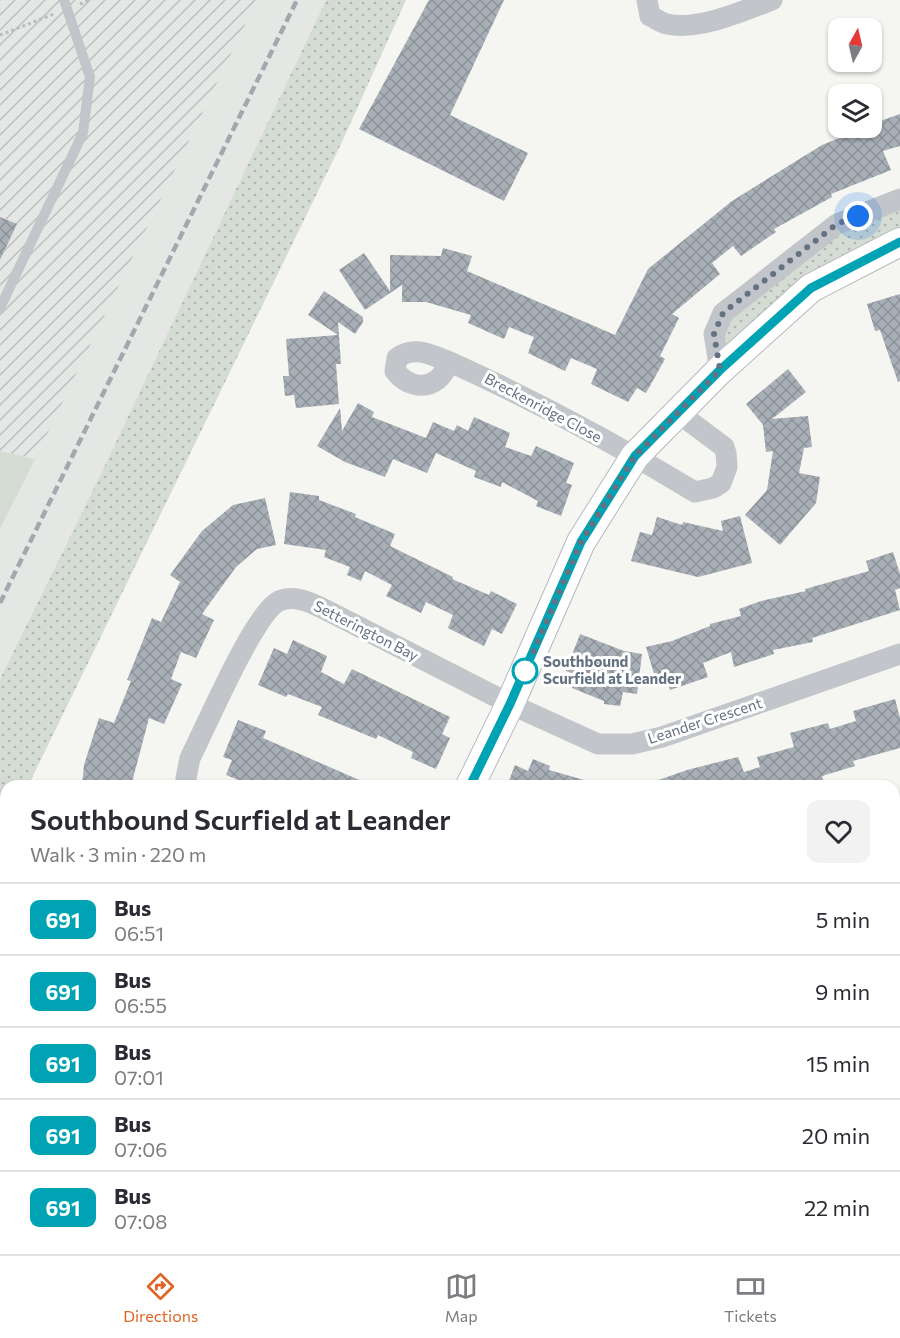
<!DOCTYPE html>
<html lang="en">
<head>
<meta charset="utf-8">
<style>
	:root { --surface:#fff; --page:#f2f2f3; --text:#2b2b33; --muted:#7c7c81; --line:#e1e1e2; --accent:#e16426 }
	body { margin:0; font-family:Commissioner,sans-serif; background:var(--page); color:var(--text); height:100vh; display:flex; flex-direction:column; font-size:22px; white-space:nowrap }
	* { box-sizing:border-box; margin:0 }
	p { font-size:20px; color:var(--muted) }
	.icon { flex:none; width:33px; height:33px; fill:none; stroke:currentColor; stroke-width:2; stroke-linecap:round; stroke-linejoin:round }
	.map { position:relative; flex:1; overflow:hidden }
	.details { position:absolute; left:0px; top:780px; width:900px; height:474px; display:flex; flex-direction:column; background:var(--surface); border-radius:18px 18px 0 0; box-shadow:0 2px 4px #0004 }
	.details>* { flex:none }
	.badge { padding:0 12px; border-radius:9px; font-size:21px; line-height:39px }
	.needle { width:39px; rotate:8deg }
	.tools { position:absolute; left:828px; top:18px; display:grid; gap:12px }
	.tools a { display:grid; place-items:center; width:54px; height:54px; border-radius:12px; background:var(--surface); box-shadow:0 2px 4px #0004; font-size:30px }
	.you { position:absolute; width:30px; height:30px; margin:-15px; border:4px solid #fff; border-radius:50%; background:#1a73e8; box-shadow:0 0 0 9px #1a73e833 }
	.map>.badge { position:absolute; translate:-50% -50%; box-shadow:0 0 0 3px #fff }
	.round { display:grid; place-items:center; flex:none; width:63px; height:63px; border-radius:12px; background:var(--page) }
	.summary { display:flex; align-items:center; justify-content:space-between; height:102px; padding:0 30px }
	h1 { font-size:28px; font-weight:600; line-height:45px }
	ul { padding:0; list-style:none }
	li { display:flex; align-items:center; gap:18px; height:72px; padding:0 30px; border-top:2px solid var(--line) }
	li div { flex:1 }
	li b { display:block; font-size:22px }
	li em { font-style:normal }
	li .badge { min-width:66px; font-weight:700; text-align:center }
	.menu { display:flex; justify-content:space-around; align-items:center; height:84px; border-top:2px solid var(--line); background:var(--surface); font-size:16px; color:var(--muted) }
	.menu a { display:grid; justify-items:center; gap:3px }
	.menu .current { color:var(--accent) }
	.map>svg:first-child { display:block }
	.built { fill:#e5e7e5 }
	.industrial { fill:url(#industrial-furrows) }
	.grass { fill:url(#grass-dots) }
	.green { fill:#d5dcd3 }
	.building { fill:url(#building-cross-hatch) }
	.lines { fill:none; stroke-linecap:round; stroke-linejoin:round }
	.secondary-casing { stroke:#b4b9be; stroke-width:30 }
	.path { stroke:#babcbe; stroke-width:3; stroke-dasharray:3 3; stroke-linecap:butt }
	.lane { stroke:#c2c5c9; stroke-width:10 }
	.street { stroke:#c2c5c9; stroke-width:21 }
	.secondary { stroke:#fff; stroke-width:28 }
	.rail { stroke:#a3a8ae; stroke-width:4.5; stroke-dasharray:9 4.5; stroke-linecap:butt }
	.line-casing { stroke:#fff; stroke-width:14 }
	.line { stroke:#00a3b4; stroke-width:9 }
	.walk { stroke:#647282; stroke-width:6; stroke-dasharray:0 10.8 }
	.stop-dot { fill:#fff; stroke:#00a3b4; stroke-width:3 }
	.labels { text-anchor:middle; stroke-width:6; stroke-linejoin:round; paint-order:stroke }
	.street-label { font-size:15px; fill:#647282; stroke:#fff }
	.stop-label { font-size:15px; font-weight:bold; fill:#647282; stroke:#fff; text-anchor:start }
</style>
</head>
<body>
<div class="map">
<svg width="900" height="1254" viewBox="0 0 900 1254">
	<defs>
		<pattern id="industrial-furrows" width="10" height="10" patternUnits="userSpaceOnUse" patternTransform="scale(1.5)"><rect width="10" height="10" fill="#e5e7e5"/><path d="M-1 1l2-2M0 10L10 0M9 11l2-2" fill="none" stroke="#bdc0bf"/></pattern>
		<pattern id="grass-dots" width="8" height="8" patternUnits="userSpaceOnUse" patternTransform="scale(1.5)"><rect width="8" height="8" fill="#d5dcd3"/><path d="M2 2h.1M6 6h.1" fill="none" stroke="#b0b7b1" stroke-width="1.8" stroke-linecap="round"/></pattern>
		<pattern id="building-cross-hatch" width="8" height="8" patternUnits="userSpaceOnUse" patternTransform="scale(1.5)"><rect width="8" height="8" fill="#a8afb6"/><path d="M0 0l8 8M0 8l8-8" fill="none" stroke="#8c9399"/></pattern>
	</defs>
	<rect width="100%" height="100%" fill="#f5f5f1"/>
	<!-- built -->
	<path class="built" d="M257 0H326L96 484 0 679V529Z"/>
	<!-- industrial -->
	<path class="industrial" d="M0 0H257L35 459 0 451Z"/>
	<!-- grass -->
	<path class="grass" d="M326 0H406L342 142 28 786H6V830L0 843V679L96 484Z
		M900 199V242L720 370 723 313 837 224Z"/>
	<!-- green -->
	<path class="green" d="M0 451 35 459 0 529Z"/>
	<!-- building -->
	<path class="building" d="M429 0H504L450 115 528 153 504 201 359 129Z
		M900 114V146L883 151 891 170 831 194 832 197 774 229 776 232 741 256 733 246 712 263 720 274 672 314 679 318 660 356 665 359 646 393 637 388 628 402 591 384 597 369 571 358 565 371 528 353 534 337 509 327 504 339 468 323 471 315 426 302H402V285L365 310 339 270 364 253 390 291V255L441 256 443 248 472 256 467 271 615 335 648 269 732 201 822 145 857 131 855 128H872V124Z
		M0 217 17 224 0 260Z
		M324 291 363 317V322L355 334 338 322 341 364H336L339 404 296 408 294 395 285 396 283 376H289L286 339 338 335 308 315Z
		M900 294V381L898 382 880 330 875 331 867 304Z
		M788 369 806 392 772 419 808 416 812 447 804 448 799 473 820 477 816 503 780 545 745 515 767 490 773 451 766 452 763 425 746 404Z
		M358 403 374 412 372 417 426 438 433 422 454 431 457 425 468 431 474 417 510 433 505 447 531 456 536 446 574 463 566 483 572 485 561 516 536 506 538 501 502 482 501 487 474 477 476 471 436 453 427 473 393 459 385 477 345 462 317 446 340 408 342 431Z
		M290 492 319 496V500L356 514 355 517 395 534 390 546 453 577 452 579 489 595 491 591 517 604 502 634 492 629 484 646 448 628 453 615 426 602 421 613 386 596 392 585 365 571 361 581 347 575 350 567 324 557 326 550 284 544Z
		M265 498 276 545 257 549 236 567 202 614 214 620 196 658 181 652 171 679 182 684 164 724 149 718 131 786H82L84 765 99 718 114 723 131 681 127 680 152 618 161 622 180 582 170 575 202 531 233 505Z
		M740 516 752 563 698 577 631 561 640 532 652 535 657 517 682 525 683 522 723 531 721 521Z
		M893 552 900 574V588L895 590 900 610 812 638 813 642 773 650 774 654 734 667 731 652 703 663 708 677 670 690 668 684 658 687 646 647 672 641 710 626V624L741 616 739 609 761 601 806 591 805 589 869 571 866 561Z
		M580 634 624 651 642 654 637 694 623 692 620 706 604 704V701L572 688 577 675 566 671Z
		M293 640 327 656 321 672 344 684 352 669 450 717 442 734 450 738 436 769 411 758 413 752 378 735 376 739 318 715 322 707 288 694 286 697 258 685 274 648 287 654Z
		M895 699 900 718V748L853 761 855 766 822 776 824 782 810 786H651L650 783 687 770 738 757 744 772 760 767 757 757 794 747 790 733 828 723 830 729 856 721 853 711Z
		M238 720 266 731 263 738 373 786H290L269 780 266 786H253L226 775 232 760 223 757Z
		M533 759 550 766 549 770 591 782 590 786H507L515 765 528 771Z"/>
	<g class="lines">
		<defs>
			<path id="secondary" d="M470 786 510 704 581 542 635 456 720 370 811 288 900 242
				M251 1254 252 1248"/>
		</defs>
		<!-- secondary casing -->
		<use href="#secondary" class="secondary-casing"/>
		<!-- path -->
		<path class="path" d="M80 4 90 0
			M0 35 54 14"/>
		<!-- lane -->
		<path class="lane" d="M0 308 83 133 90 77 64 0"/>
		<!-- street -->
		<path class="street" d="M647 0 650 16C655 18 661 23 667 24 699 31 743 11 772 0
			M450 362C431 355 415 345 397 358L395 371C405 384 423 391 438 379 443 375 447 367 450 362 534 400 616 444 695 492L713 488 721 483 727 467 726 453 724 447 677 412
			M720 370 714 334 723 313 837 224 900 199
			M187 786 186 778 190 758C206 727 254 613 279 601 297 593 317 606 332 613L510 704 598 744H632L662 737 900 654
			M894 898 900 896
			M0 1151 6 1138
			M894 1173 900 1172
			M709 1248 711 1254
			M293 1254 295 1248
			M588 1254 603 1248"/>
		<!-- secondary -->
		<use href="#secondary" class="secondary"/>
		<!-- rail -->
		<path class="rail" d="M0 603 297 0"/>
	</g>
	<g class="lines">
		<defs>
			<path id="line" d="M470 786 510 704 581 542 635 456 720 370 811 288 900 242"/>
		</defs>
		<!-- line casing -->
		<use href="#line" class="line-casing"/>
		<!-- line -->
		<use href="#line" class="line"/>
		<!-- walk -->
		<path class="walk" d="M525 671 581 542 635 456 720 370 714 334 723 313 837 224 858 216"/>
	</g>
	<!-- markers -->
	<circle class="stop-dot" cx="525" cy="671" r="12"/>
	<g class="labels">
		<!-- street labels -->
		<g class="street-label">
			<text transform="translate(543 408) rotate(28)" y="5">Breckenridge Close</text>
			<text transform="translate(366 631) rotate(27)" y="5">Setterington Bay</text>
			<text transform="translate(705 721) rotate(-18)" y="5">Leander Crescent</text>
		</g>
		<!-- stop labels -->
		<g class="stop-label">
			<text x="543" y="667">Southbound<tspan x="543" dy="17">Scurfield at Leander</tspan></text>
		</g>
	</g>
</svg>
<div class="tools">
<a><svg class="needle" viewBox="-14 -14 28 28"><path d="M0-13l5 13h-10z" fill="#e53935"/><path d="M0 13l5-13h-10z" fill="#7c7c81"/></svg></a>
<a><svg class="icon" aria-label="layers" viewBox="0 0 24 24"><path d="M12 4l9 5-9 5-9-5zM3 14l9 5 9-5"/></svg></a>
</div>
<div class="you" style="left:858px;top:216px"></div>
<section class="details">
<div class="summary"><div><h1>Southbound Scurfield at Leander</h1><p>Walk · 3 min · 220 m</p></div><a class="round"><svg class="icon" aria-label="heart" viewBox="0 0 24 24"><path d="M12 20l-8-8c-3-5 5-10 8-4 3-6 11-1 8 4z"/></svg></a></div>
<ul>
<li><span class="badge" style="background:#00a3b4;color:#fff">691</span><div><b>Bus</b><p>06:51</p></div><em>5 min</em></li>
<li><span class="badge" style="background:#00a3b4;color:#fff">691</span><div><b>Bus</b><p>06:55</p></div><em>9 min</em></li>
<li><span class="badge" style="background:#00a3b4;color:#fff">691</span><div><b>Bus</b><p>07:01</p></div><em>15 min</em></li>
<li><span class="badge" style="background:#00a3b4;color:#fff">691</span><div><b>Bus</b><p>07:06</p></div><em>20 min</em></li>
<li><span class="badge" style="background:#00a3b4;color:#fff">691</span><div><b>Bus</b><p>07:08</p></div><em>22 min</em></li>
</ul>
</section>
</div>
<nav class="menu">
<a class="current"><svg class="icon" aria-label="directions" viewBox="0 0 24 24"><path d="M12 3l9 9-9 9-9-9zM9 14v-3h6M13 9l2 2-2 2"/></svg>Directions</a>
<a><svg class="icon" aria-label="map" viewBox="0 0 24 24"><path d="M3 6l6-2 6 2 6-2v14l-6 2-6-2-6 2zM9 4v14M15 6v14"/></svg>Map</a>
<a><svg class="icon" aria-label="tickets" viewBox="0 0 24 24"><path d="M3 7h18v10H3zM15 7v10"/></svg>Tickets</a>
</nav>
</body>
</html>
